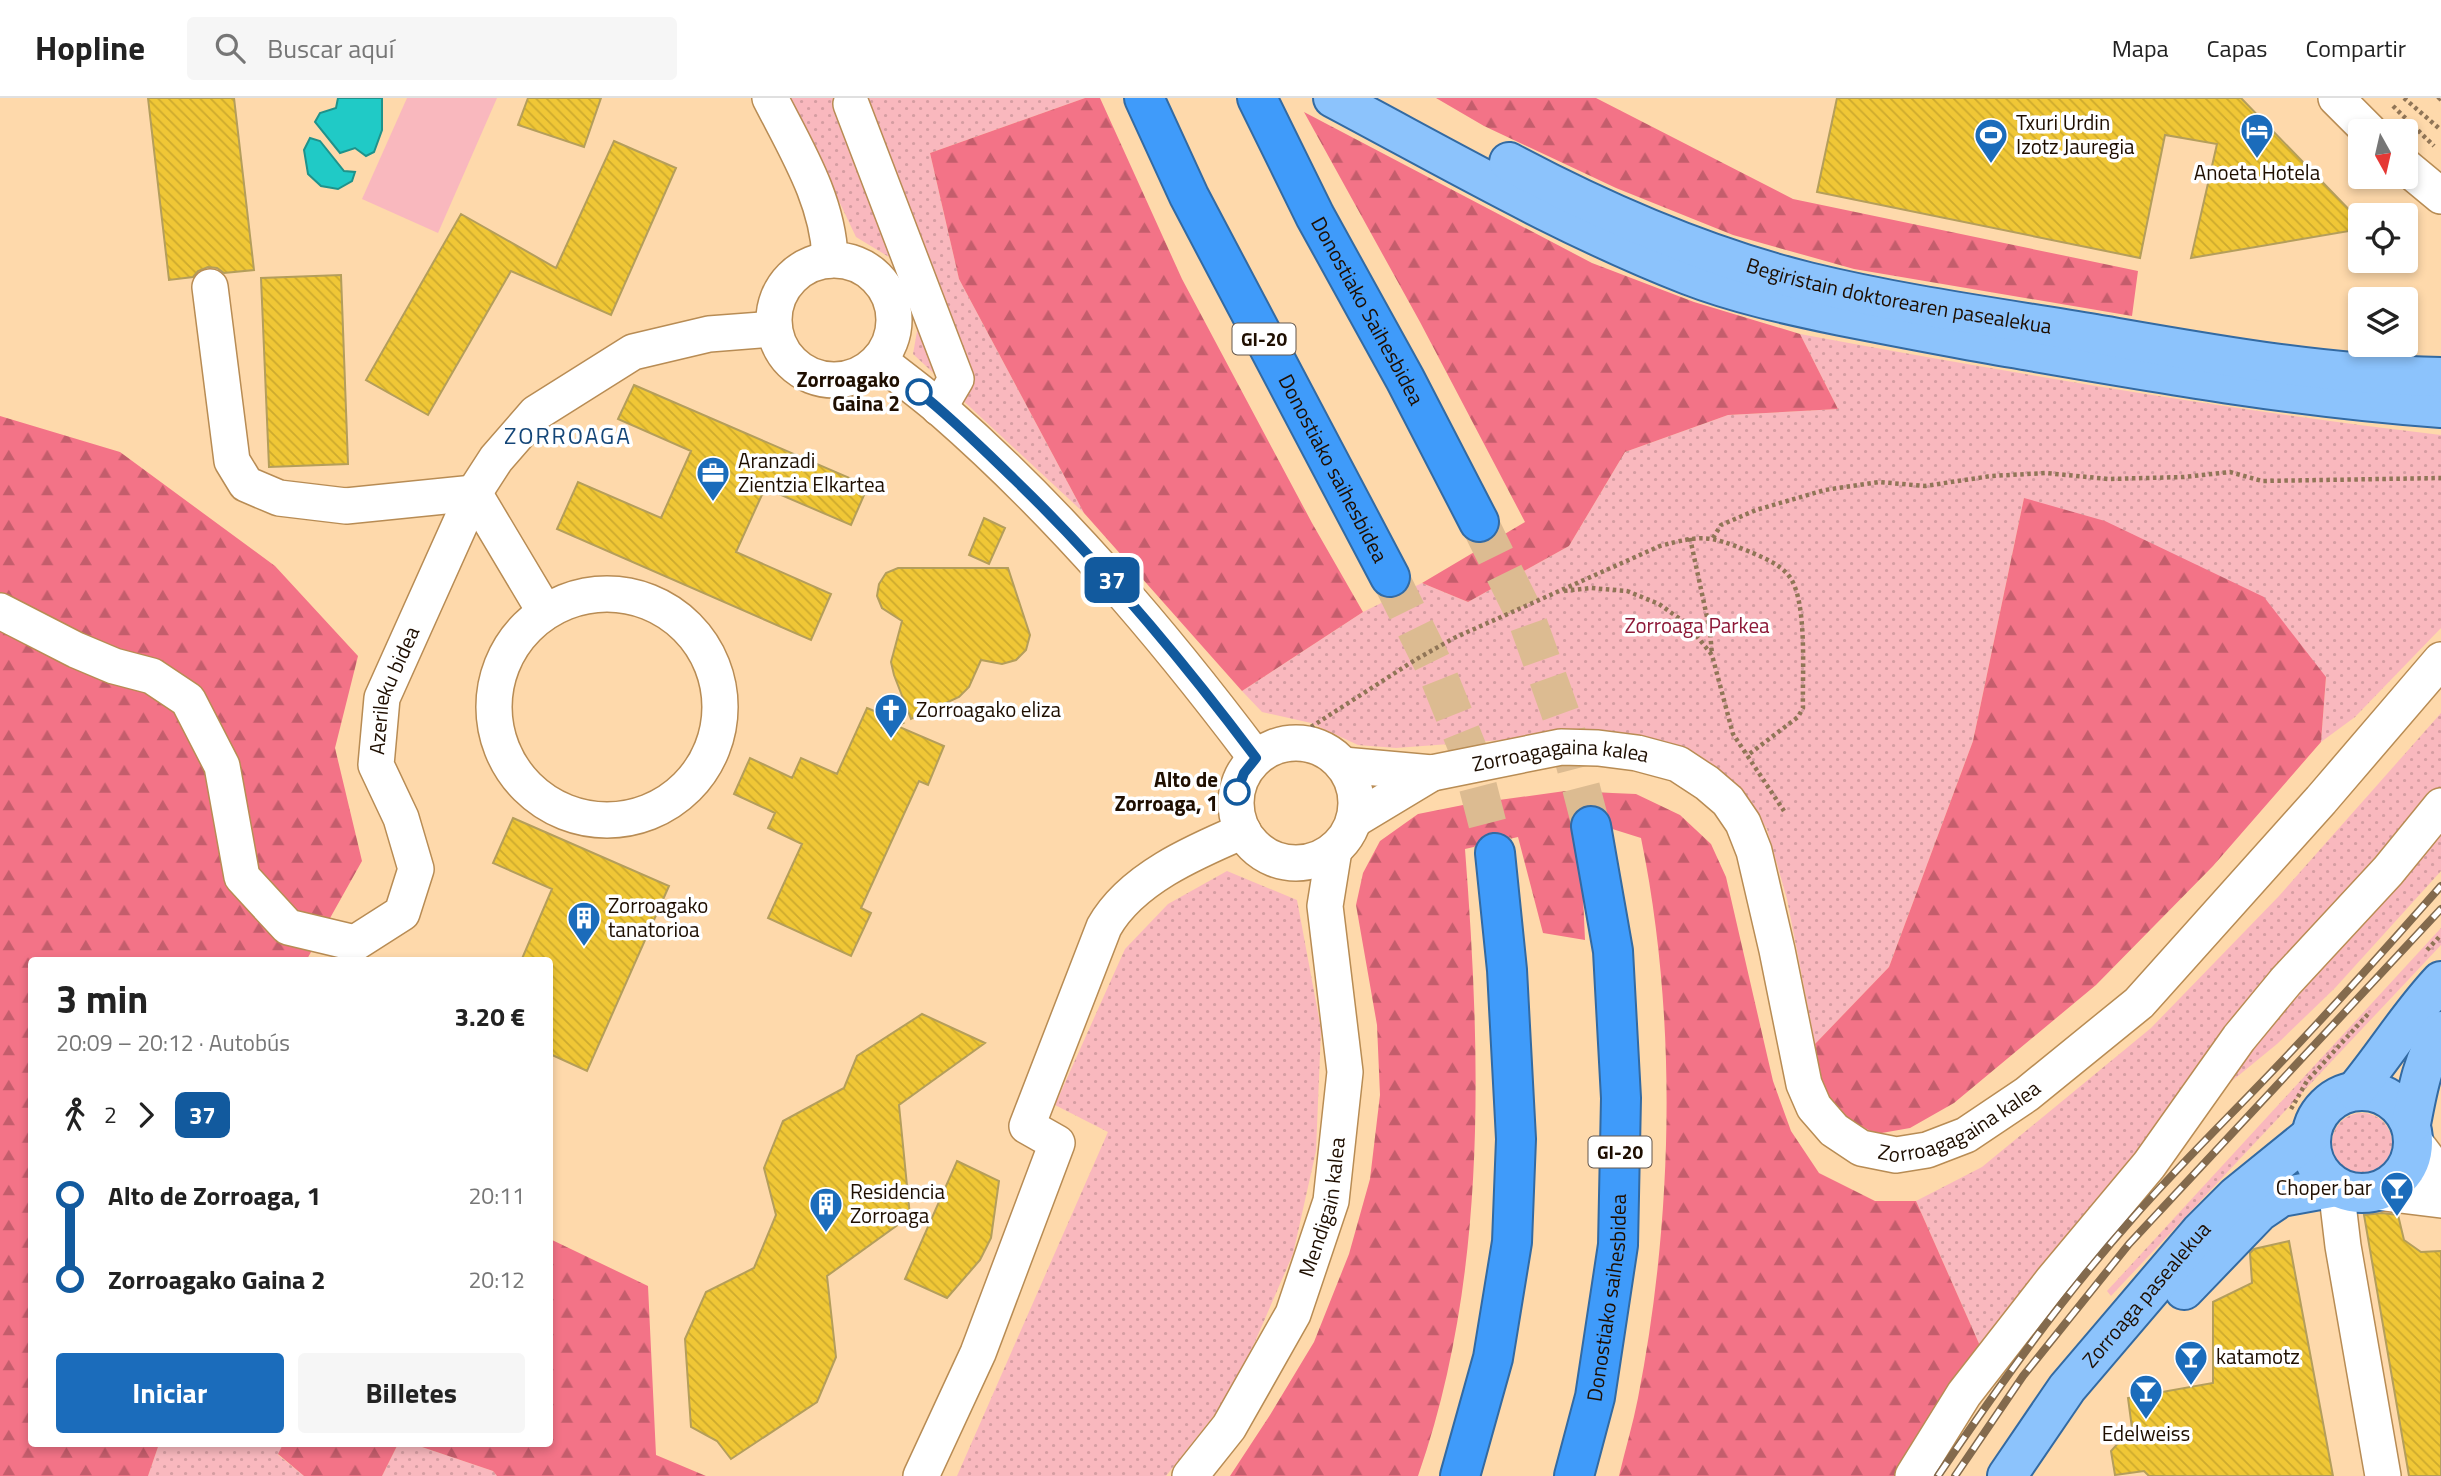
<!DOCTYPE html>
<html lang="es">
<head>
<meta charset="utf-8">
<style>
	:root { --surface:#fff; --page:#f6f6f6; --text:#222; --muted:#767676; --line:#e0e0e0; --accent:#1b6cbb }
	body { margin:0; font-family:"Titillium Web",sans-serif; background:var(--page); color:var(--text); height:100vh; display:flex; flex-direction:column; font-size:26px; white-space:nowrap }
	* { box-sizing:border-box; margin:0 }
	p { font-size:23px; color:var(--muted) }
	.icon { flex:none; width:38px; height:38px; fill:none; stroke:currentColor; stroke-width:2; stroke-linecap:round; stroke-linejoin:round }
	.map { position:relative; flex:1; overflow:hidden }
	.panel { position:absolute; left:28px; top:859px; width:525px; height:490px; display:flex; flex-direction:column; background:var(--surface); border-radius:7px; box-shadow:0 4px 10px #0003 }
	.panel>* { flex:none }
	.badge { padding:0 14px; border-radius:10px; font-size:24px; line-height:46px }
	.needle { width:46px; rotate:172deg }
	.fabs { position:absolute; left:2348px; top:21px; display:grid; gap:14px }
	.fabs a { display:grid; place-items:center; width:70px; height:70px; border-radius:7px; background:var(--surface); box-shadow:0 4px 10px #0003; font-size:35px }
	.map>.badge { position:absolute; translate:-50% -50%; box-shadow:0 0 0 4px #fff }
	.legs { display:flex; align-items:center; gap:10px; height:77px; padding:0 28px; font-size:23px }
	.legs p { margin-inline-start:auto }
	.summary { display:flex; align-items:center; justify-content:space-between; height:119px; padding:0 28px }
	h1 { font-size:38px; font-weight:700; line-height:52px }
	.button { display:flex; gap:14px; margin-top:auto; padding:14px 28px }
	.button a { flex:1; height:80px; border-radius:7px; background:var(--accent); color:#fff; font-size:28px; font-weight:700; line-height:80px; text-align:center }
	.button a+a { background:var(--page); color:var(--text) }
	ul { padding:0 28px; list-style:none }
	li { display:flex; align-items:center; gap:24px; height:84px; font-size:26px }
	li i { display:grid; place-items:center; width:10px; height:100%; margin:0 9px; background:currentColor }
	li i::after { content:''; width:18px; height:18px; margin:-9px; border:5px solid; border-radius:50%; background:var(--surface) }
	li p { margin-inline-start:auto }
	li:first-child i { background:linear-gradient(#0000 50%,currentColor 0) }
	li:last-child i { background:linear-gradient(currentColor 50%,#0000 0) }
	header { display:flex; align-items:center; gap:42px; box-sizing:border-box; height:98px; padding:0 35px; background:var(--surface); border-bottom:2px solid var(--line) }
	header strong { font-size:33px }
	nav { display:flex; gap:38px; margin-inline-start:auto; font-size:24px }
	.search { width:490px; height:63px; background:var(--page); display:flex; align-items:center; gap:18px; box-sizing:border-box; padding:0 24px; border-radius:7px; color:var(--muted); font-size:26px }
	.map>svg:first-child { display:block }
	.grass { fill:url(#grass-dots) }
	.forest { fill:url(#forest-firs) }
	.garden { fill:#f9b8be }
	.water { fill:#20cac6; stroke:#1f928b; stroke-width:2 }
	.building { fill:url(#building-back-hatch); stroke:#b49e5b; stroke-width:2 }
	.lines { fill:none; stroke-linecap:round; stroke-linejoin:round }
	.highway-tunnel { stroke:#dcbb91; stroke-width:38; stroke-dasharray:38 19; stroke-linecap:butt }
	.minor-casing { stroke:#b88c54; stroke-width:38 }
	.major-casing { stroke:#336aa2; stroke-width:42 }
	.highway-casing { stroke:#336aa2; stroke-width:42 }
	.path { stroke:#907557; stroke-width:4.5; stroke-dasharray:3.5 3.5; stroke-linecap:butt }
	.minor { stroke:#fff; stroke-width:35 }
	.major { stroke:#8cc3fc; stroke-width:38 }
	.highway { stroke:#3f9bfa; stroke-width:38 }
	.rail-casing { stroke:#836a4d; stroke-width:8 }
	.rail { stroke:#fff; stroke-width:5; stroke-dasharray:16; stroke-linecap:butt }
	.line-1-casing { stroke:#fff; stroke-width:16 }
	.line-1 { stroke:#125a9e; stroke-width:10 }
	.stop-1-dot { fill:#fff; stroke:#125a9e; stroke-width:3.5 }
	.labels { text-anchor:middle; stroke-width:7; stroke-linejoin:round; paint-order:stroke }
	.shield { fill:#fff; stroke:#62564c; stroke-width:2 }
	.shield-label { font-size:19px; font-weight:bold; fill:#1e0e00 }
	.poi-label { font-size:21px; fill:#1e0e00; stroke:#fff; text-anchor:start }
	.street-label { font-size:21px; fill:#1e0e00; stroke:#fff }
	.stop-label { font-size:21px; font-weight:bold; fill:#1e0e00; stroke:#fff; text-anchor:end }
	.park-label { font-size:21px; fill:#8d1938; stroke:#fff }
	.neighbourhood-label { font-size:23px; letter-spacing:2px; fill:#144678; stroke:#fff }
</style>
</head>
<body>
<header>
<strong>Hopline</strong>
<div class="search"><svg class="icon" aria-label="search" viewBox="0 0 24 24"><circle cx="10" cy="10" r="6"/><path d="M15 15l6 6"/></svg>Buscar aquí</div>
<nav><a>Mapa</a><a>Capas</a><a>Compartir</a></nav>
</header>
<div class="map">
<svg width="2441" height="1378" viewBox="0 0 2441 1378">
	<defs>
		<pattern id="grass-dots" width="8" height="8" patternUnits="userSpaceOnUse" patternTransform="scale(1.75)"><rect width="8" height="8" fill="#f9b8be"/><path d="M2 2h.1M6 6h.1" fill="none" stroke="#d59da2" stroke-width="1.8" stroke-linecap="round"/></pattern>
		<pattern id="forest-firs" width="22" height="20" patternUnits="userSpaceOnUse" patternTransform="scale(1.75)"><rect width="22" height="20" fill="#f37387"/><path d="M5 1l3.5 6h-7zM16 11l3.5 6h-7z" fill="#c45d6c"/></pattern>
		<pattern id="building-back-hatch" width="6" height="6" patternUnits="userSpaceOnUse" patternTransform="scale(1.75)"><rect width="6" height="6" fill="#f0c736"/><path d="M-1 5l2 2M0 0l6 6M5-1l2 2" fill="none" stroke="#cdaa2e"/></pattern>
	</defs>
	<rect width="100%" height="100%" fill="#fed9ab"/>
	<!-- grass -->
	<path class="grass" d="M790 0H1085L930 55 959 181 1084 415 913 256 919 222 905 177 889 159 856 139Z
		M1800 236C2013 275 2226 312 2441 337V530L2355 619 2321 644 2326 579 2024 400 1973 643 1889 869 1815 946 1787 801 1767 731 1747 701 1516 641 1396 650 1358 647 1311 625 1262 614 1242 593 1363 514 1422 485 1468 504 1569 448 1625 354 1728 317 1838 311Z
		M2441 615V773L2335 890 2277 946 2216 996 1981 1250 1916 1103 1982 1069 2151 930 2279 798Z
		M1227 773 1297 802 1321 931 1316 1053 1293 1156 1234 1292 1166 1378H957L1108 1034 1055 1007 1125 851 1168 806Z
		M2441 830V847L2111 1198 2107 1193Z
		M2332 1045a30 30 0 1 1 60 0a30 30 0 1 1-60 0Z
		M159 1346H283L278 1357 304 1378H148Z
		M398 1346H413L493 1373 497 1378H382Z"/>
	<!-- forest -->
	<path class="forest" d="M1085 0H1100L1182 181 1312 425 1363 514 1242 593 1084 415 959 181 930 55Z
		M1436 0H1596L1793 101 2138 173 2132 218 1854 171 1733 137 1616 90 1484 28Z
		M1304 14 1592 165 1694 204 1800 236 1838 311 1728 317 1625 354 1569 448 1468 504 1422 485 1525 424 1420 224Z
		M0 318 120 354 275 468 358 558 335 650 362 763 306 863H32V1346H159L148 1378H0Z
		M2024 400 2105 423 2264 499 2326 579 2321 644 2213 768 2096 887 1954 1005 1910 1030 1876 1036 1848 1021 1824 993 1815 946 1889 869 1973 643Z
		M1565 693 1636 696 1680 717 1711 746 1726 779 1773 983 1791 1033 1819 1075 1875 1103H1916L1981 1250 1901 1378H1619C1625 1352 1633 1326 1638 1300 1673 1121 1678 920 1641 740L1606 729 1580 733 1585 842 1543 835 1518 739 1465 751C1481 959 1488 1178 1418 1378H1230L1270 1317 1314 1244 1349 1156 1370 1081 1380 997 1377 927 1356 807 1363 775 1380 743 1418 716 1463 707Z
		M550 1141 648 1188 656 1357 706 1378H497L493 1373 413 1346H550Z
		M283 1346H398L382 1378H304L278 1356Z"/>
	<!-- garden -->
	<path class="garden" d="M407 0H497L438 135 362 101Z"/>
	<!-- water -->
	<path class="water" d="M338 0H382V32L374 54 366 58 355 50 340 55 315 24 320 15 336 10Z
		M310 40 320 43 344 73 355 74 352 83 338 91 321 88 308 76 304 52Z"/>
	<!-- building -->
	<path class="building" d="M148 0H234L254 172 224 175 217 170 208 169 198 173 193 179 169 182Z
		M528 0H601L584 49 518 27Z
		M1837 0H2241L2361 124V131L2191 160 2217 46 2165 37 2140 160 1817 94Z
		M614 43 676 70 611 217 511 173 428 317 366 282 461 116 556 170Z
		M341 177 348 366 269 369 261 180Z
		M634 287 868 388 851 427 765 390 736 454 831 496 811 542 557 431 578 384 661 420 691 353 618 321Z
		M984 420 1005 430 989 466 969 457Z
		M898 470H1008L1030 537 1026 552 1016 562 1002 566 981 562 969 589 959 599 911 621 894 577 891 564 902 523 882 510 877 498 879 486 886 475Z
		M867 610 903 625 897 628 944 648 928 687 919 683 861 810 871 815 851 858 768 820 802 746 768 730 775 715 734 696 750 660 792 680 801 660 837 676Z
		M513 720 669 788 587 973 550 956V863H521L552 791 493 765Z
		M922 916 985 945 899 1007 910 1118 827 1178 836 1259 817 1304 731 1361 717 1343 691 1329 685 1241 706 1194 754 1170 776 1117 764 1070 783 1023 844 990 857 958Z
		M957 1063 999 1083 991 1140 980 1162 947 1200 905 1181Z
		M2382 1115 2398 1117 2404 1142 2421 1154 2441 1153V1378H2409L2364 1117Z
		M2289 1143 2333 1378H2149L2144 1373 2115 1377 2111 1353 2132 1330 2128 1300 2213 1285V1204L2252 1185 2250 1155 2254 1151Z"/>
	<g class="lines">
		<!-- highway-tunnel -->
		<path class="highway-tunnel" d="M1479 424 1526 519 1565 628 1591 728
			M1390 479 1436 572 1469 654 1495 755"/>
		<defs>
			<g id="minor">
				<path d="M770 0C796 51 829 104 830 162"/>
				<path d="M2336 0 2369 33"/>
				<path d="M851 6 956 281 939 310"/>
				<path d="M2406 69 2441 98"/>
				<circle cx="834" cy="222" r="60"/>
				<path d="M210 189 232 363 246 386 279 400 346 408 474 395 545 514"/>
				<path d="M879 262C900 279 921 294 942 312 1060 415 1162 535 1256 660"/>
				<circle cx="607" cy="609" r="113"/>
				<path id="s1" d="M0 513 76 552 114 568 152 578 188 602 222 668 242 779 288 829 355 845 402 815 416 771 401 720 376 667 382 600 474 395 496 361 536 315 633 254 709 236 774 231"/>
				<circle cx="1296" cy="705" r="60"/>
				<path id="s2" d="M1343 667 1432 675 1561 649 1598 650 1637 655 1678 666 1707 685 1728 703 1743 725 1754 753 1777 852 1804 986 1814 1009 1834 1032 1861 1050 1896 1057 1927 1052 1966 1037 2027 996 2139 905 2321 702 2441 562"/>
				<path d="M1354 722 1432 675"/>
				<path d="M2414 1043 2441 1079"/>
				<path d="M2336 1089 2343 1148 2383 1378"/>
				<path d="M2376 1094 2441 1102"/>
				<path d="M921 1378 978 1255 1057 1045 1027 1028 1104 829C1131 781 1194 754 1243 733"/>
				<path id="s3" d="M1190 1378 1229 1329 1293 1216 1331 1103 1345 974 1325 808 1334 752"/>
				<path d="M1913 1378 1964 1296 2052 1183 2149 1067 2239 940 2286 883 2388 773 2441 708"/>
			</g>
			<g id="major">
				<path d="M1333 0C1450 62 1565 129 1688 177 1737 196 1789 207 1841 218 1902 230 1963 242 2024 252 2163 276 2301 300 2441 310"/>
				<path id="s4" d="M1509 64C1603 114 1704 158 1808 184 1902 207 1999 220 2095 236 2210 256 2324 277 2441 279"/>
				<circle cx="2362" cy="1044" r="51"/>
				<path d="M2355 993C2385 957 2409 917 2441 883"/>
				<path d="M2411 1026C2417 994 2423 960 2441 933"/>
				<path d="M2184 1192 2259 1114 2281 1099 2336 1089"/>
				<path id="s5" d="M2007 1378 2067 1290 2200 1134 2236 1098 2310 1038"/>
			</g>
			<g id="highway">
				<path id="s6" d="M1144 0 1189 98 1390 479"/>
				<path id="s7" d="M1257 0 1315 118 1405 281 1479 424"/>
				<path d="M1460 1378 1493 1260 1512 1144 1516 1041 1507 872 1495 755"/>
				<path id="s8" d="M1574 1378 1595 1299 1618 1147 1621 1000 1613 853 1591 728"/>
			</g>
		</defs>
		<!-- minor casing -->
		<use href="#minor" class="minor-casing"/>
		<!-- major casing -->
		<use href="#major" class="major-casing"/>
		<!-- highway casing -->
		<use href="#highway" class="highway-casing"/>
		<!-- path -->
		<path class="path" d="M2404 0 2441 32
			M2438 2 2440 0
			M2393 8 2434 48
			M1690 440 1710 533 1712 557
			M1713 440 1721 427 1756 412 1825 392 1879 384 1925 388 1991 378 2046 375 2108 381 2184 379 2230 374 2262 383 2441 380
			M1564 493 1591 490 1627 493 1659 506 1687 526 1712 557 1733 636 1784 713
			M1311 629 1415 562 1454 540 1660 448C1701 437 1709 437 1748 453 1762 459 1780 466 1789 478 1808 502 1802 578 1803 610L1798 619 1748 657
			M2427 852 2441 837
			M2291 1011 2307 983 2369 915"/>
		<!-- minor -->
		<use href="#minor" class="minor"/>
		<!-- major -->
		<use href="#major" class="major"/>
		<!-- highway -->
		<use href="#highway" class="highway"/>
		<defs>
			<path id="rail" d="M1938 1378C1998 1289 2060 1202 2132 1121 2181 1065 2234 1014 2285 960 2338 904 2390 846 2441 788
				M1955 1378 2023 1278 2129 1146 2441 811"/>
		</defs>
		<!-- rail casing -->
		<use href="#rail" class="rail-casing"/>
		<!-- rail -->
		<use href="#rail" class="rail"/>
	</g>
	<g class="lines">
		<defs>
			<path id="line-1" d="M919 294C953 321 983 351 1014 381 1104 468 1181 560 1256 660L1244 675 1237 694"/>
		</defs>
		<!-- line-1 casing -->
		<use href="#line-1" class="line-1-casing"/>
		<!-- line-1 -->
		<use href="#line-1" class="line-1"/>
	</g>
	<!-- icons -->
	<defs>
		<symbol id="hotel-pin" viewBox="-11 -11 22 30"><path d="M0 17L-7.5 6A9.5 9.5 0 1 1 7.5 6Z" fill="#1b6cbb" stroke="#fff"/><path d="M-6-4.5h1.5V1H6V5H4.5V3h-9V5H-6ZM-4 0a1.8 1.8 0 1 1 3.6 0ZM.5 0V-2.5h3Q6-2.5 6 0Z" fill="#fff"/></symbol>
		<symbol id="stadium-pin" viewBox="-11 -11 22 30"><path d="M0 17L-7.5 6A9.5 9.5 0 1 1 7.5 6Z" fill="#1b6cbb" stroke="#fff"/><path d="M0-5a6.5 5 0 1 0 0 10a6.5 5 0 1 0 0-10ZM-3.5-1.8h7v3.6h-7Z" fill="#fff"/></symbol>
		<symbol id="office-pin" viewBox="-11 -11 22 30"><path d="M0 17L-7.5 6A9.5 9.5 0 1 1 7.5 6Z" fill="#1b6cbb" stroke="#fff"/><path d="M-6-3h4V-5.5h4V-3h4V5H-6ZM-1-4.5V-3h2v-1.5ZM-6 0V1H6V0Z" fill="#fff"/></symbol>
		<symbol id="church-pin" viewBox="-11 -11 22 30"><path d="M0 17L-7.5 6A9.5 9.5 0 1 1 7.5 6Z" fill="#1b6cbb" stroke="#fff"/><path d="M-1.2-6h2.4v3.5h3.3v2.4h-3.3V6h-2.4V-.1h-3.3v-2.4h3.3Z" fill="#fff"/></symbol>
		<symbol id="building-pin" viewBox="-11 -11 22 30"><path d="M0 17L-7.5 6A9.5 9.5 0 1 1 7.5 6Z" fill="#1b6cbb" stroke="#fff"/><path d="M-4-6H4V6H1V3H-1V6H-4ZM-2.5-4.3h1.7v1.8h-1.7ZM.8-4.3h1.7v1.8H.8ZM-2.5-1h1.7V.8h-1.7ZM.8-1h1.7V.8H.8Z" fill="#fff"/></symbol>
		<symbol id="bar-pin" viewBox="-11 -11 22 30"><path d="M0 17L-7.5 6A9.5 9.5 0 1 1 7.5 6Z" fill="#1b6cbb" stroke="#fff"/><path d="M-6-5H6L.8 .8V4.5H3.5V6h-7V4.5H-.8V.8Z" fill="#fff"/></symbol>
	</defs>
	<g fill-rule="evenodd">
		<use href="#hotel-pin" x="2238" y="13" width="38" height="52"/>
		<use href="#stadium-pin" x="1972" y="18" width="38" height="52"/>
		<use href="#office-pin" x="694" y="356" width="38" height="52"/>
		<use href="#church-pin" x="872" y="593" width="38" height="52"/>
		<use href="#building-pin" x="565" y="801" width="38" height="52"/>
		<use href="#bar-pin" x="2378" y="1071" width="38" height="52"/>
		<use href="#building-pin" x="807" y="1087" width="38" height="52"/>
		<use href="#bar-pin" x="2172" y="1240" width="38" height="52"/>
		<use href="#bar-pin" x="2127" y="1274" width="38" height="52"/>
	</g>
	<!-- markers -->
	<g class="stop-1-dot">
		<circle cx="919" cy="294" r="12"/>
		<circle cx="1237" cy="694" r="12"/>
	</g>
	<g class="labels">
		<!-- shield labels -->
		<g class="shield">
			<rect x="1232.5" y="225.5" width="63" height="31" rx="5"/>
			<rect x="1588.5" y="1038.5" width="63" height="31" rx="5"/>
		</g>
		<g class="shield-label">
			<text x="1264" y="248">GI-20</text>
			<text x="1620" y="1061">GI-20</text>
		</g>
		<!-- poi labels -->
		<g class="poi-label">
			<text x="2016" y="32">Txuri Urdin<tspan x="2016" dy="24">Izotz Jauregia</tspan></text>
			<text x="2257" y="82" text-anchor="middle">Anoeta Hotela</text>
			<text x="738" y="370">Aranzadi<tspan x="738" dy="24">Zientzia Elkartea</tspan></text>
			<text x="916" y="619">Zorroagako eliza</text>
			<text x="608" y="815">Zorroagako<tspan x="608" dy="24">tanatorioa</tspan></text>
			<text x="2372" y="1097" text-anchor="end">Choper bar</text>
			<text x="850" y="1101">Residencia<tspan x="850" dy="24">Zorroaga</tspan></text>
			<text x="2216" y="1266">katamotz</text>
			<text x="2146" y="1343" text-anchor="middle">Edelweiss</text>
		</g>
		<!-- street labels -->
		<g class="street-label">
			<text dy="7" stroke="none"><textPath href="#s4" startOffset="415">Begiristain doktorearen pasealekua</textPath></text>
			<text dy="7" stroke="none"><textPath href="#s7" startOffset="240">Donostiako Saihesbidea</textPath></text>
			<text dy="7" stroke="none"><textPath href="#s6" startOffset="416">Donostiako saihesbidea</textPath></text>
			<text dy="7" stroke="none"><textPath href="#s1" startOffset="824">Azerileku bidea</textPath></text>
			<text dy="7" stroke="none"><textPath href="#s2" startOffset="220">Zorroagagaina kalea</textPath></text>
			<text dy="7" stroke="none"><textPath href="#s2" startOffset="892">Zorroagagaina kalea</textPath></text>
			<text dy="7" stroke="none"><textPath href="#s3" startOffset="304">Mendigain kalea</textPath></text>
			<text dy="7" stroke="none"><textPath href="#s5" startOffset="229">Zorroaga pasealekua</textPath></text>
			<text dy="7" stroke="none"><textPath href="#s8" startOffset="182">Donostiako saihesbidea</textPath></text>
		</g>
		<!-- stop labels -->
		<g class="stop-label">
			<text x="900" y="289">Zorroagako<tspan x="900" dy="24">Gaina 2</tspan></text>
			<text x="1218" y="689">Alto de<tspan x="1218" dy="24">Zorroaga, 1</tspan></text>
		</g>
		<!-- park labels -->
		<g class="park-label">
			<text x="1697" y="535">Zorroaga Parkea</text>
		</g>
		<!-- neighbourhood labels -->
		<g class="neighbourhood-label">
			<text x="568" y="346">ZORROAGA</text>
		</g>
	</g>
</svg>
<div class="fabs">
<a><svg class="needle" viewBox="-14 -14 28 28"><path d="M0-13l5 13h-10z" fill="#e53935"/><path d="M0 13l5-13h-10z" fill="#767676"/></svg></a>
<a><svg class="icon" aria-label="locate" viewBox="0 0 24 24"><circle cx="12" cy="12" r="6"/><path d="M12 2v4M12 18v4M2 12h4M18 12h4"/></svg></a>
<a><svg class="icon" aria-label="layers" viewBox="0 0 24 24"><path d="M12 4l9 5-9 5-9-5zM3 14l9 5 9-5"/></svg></a>
</div>
<b class="badge" style="left:1112px;top:482px;background:#125a9e;color:#fff">37</b>
<section class="panel">
<div class="summary"><div><h1>3 min</h1><p>20:09 – 20:12 · Autobús</p></div><b>3.20 €</b></div>
<div class="legs"><svg class="icon" aria-label="walk" viewBox="0 0 24 24"><circle cx="13" cy="4" r="2"/><path d="M13 8l-2 6 4 7M11 14l-3 7M7 12l3-4h3l4 4"/></svg>2<svg class="icon" aria-label="forward" viewBox="0 0 24 24"><path d="M9 5l7 7-7 7"/></svg><b class="badge" style="background:#125a9e;color:#fff">37</b></div>
<ul>
<li><i style="color:#125a9e"></i><b>Alto de Zorroaga, 1</b><p>20:11</p></li>
<li><i style="color:#125a9e"></i><b>Zorroagako Gaina 2</b><p>20:12</p></li>
</ul>
<div class="button"><a>Iniciar</a><a>Billetes</a></div>
</section>
</div>
</body>
</html>
